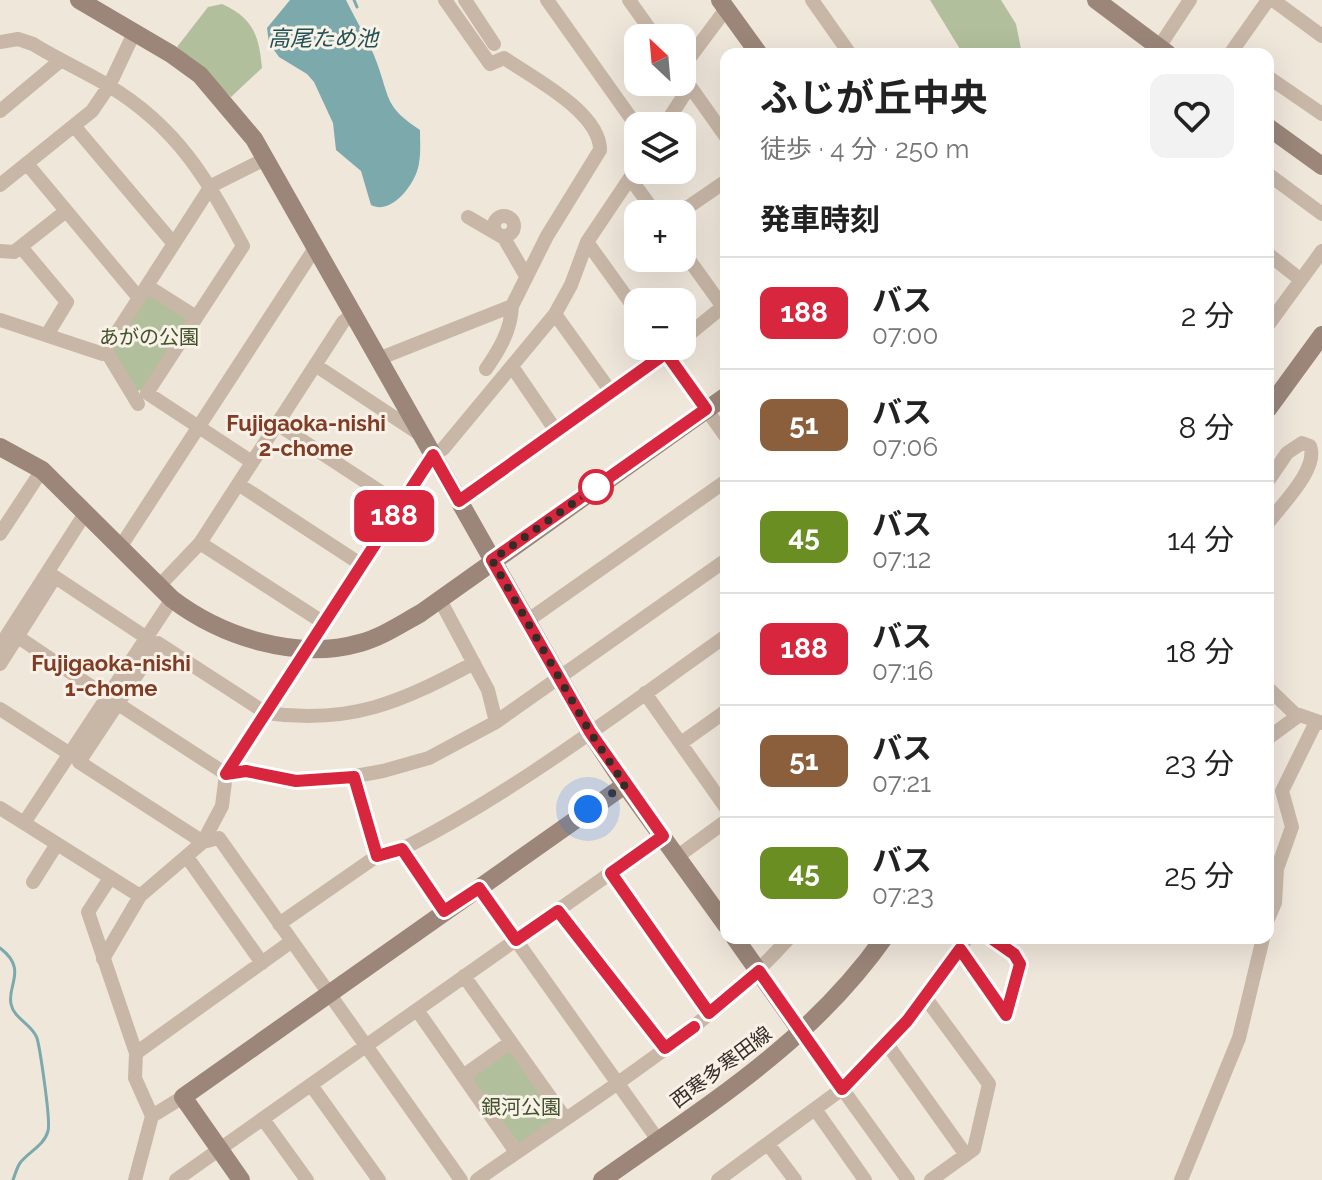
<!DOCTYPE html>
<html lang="ja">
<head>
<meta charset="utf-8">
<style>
	:root { --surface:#fff; --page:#f2f2f2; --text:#222; --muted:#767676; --line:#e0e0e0 }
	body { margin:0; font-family:Raleway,"Noto Sans JP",sans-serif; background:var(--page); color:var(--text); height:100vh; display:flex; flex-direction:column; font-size:30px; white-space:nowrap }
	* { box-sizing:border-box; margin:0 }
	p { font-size:26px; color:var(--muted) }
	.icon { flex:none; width:44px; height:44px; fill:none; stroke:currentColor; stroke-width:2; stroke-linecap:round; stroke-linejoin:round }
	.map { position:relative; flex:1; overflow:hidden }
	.drawer { position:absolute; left:720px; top:48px; width:554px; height:896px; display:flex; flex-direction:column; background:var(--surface); border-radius:16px; box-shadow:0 8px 32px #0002 }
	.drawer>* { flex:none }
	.badge { padding:0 16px; border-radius:12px; font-size:28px; line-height:52px }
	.needle { width:52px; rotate:334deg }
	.controls { position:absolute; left:624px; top:24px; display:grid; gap:16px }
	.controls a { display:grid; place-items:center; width:72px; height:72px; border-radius:16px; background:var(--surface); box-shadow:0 8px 32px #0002; font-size:40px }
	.you { position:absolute; width:40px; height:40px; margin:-20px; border:6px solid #fff; border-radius:50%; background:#1a73e8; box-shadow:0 0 0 12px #1a73e833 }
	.map>.badge { position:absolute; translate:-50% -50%; box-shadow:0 0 0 4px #fff }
	h2 { padding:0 40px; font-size:30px; line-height:72px }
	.round { display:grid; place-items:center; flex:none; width:84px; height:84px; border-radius:16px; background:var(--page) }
	.headline { display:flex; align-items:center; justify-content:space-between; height:136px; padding:0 40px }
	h1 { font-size:38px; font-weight:700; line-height:60px }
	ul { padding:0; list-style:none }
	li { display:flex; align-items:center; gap:24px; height:112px; padding:0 40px; border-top:2px solid var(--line) }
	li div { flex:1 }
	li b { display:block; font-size:30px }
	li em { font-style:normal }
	li .badge { min-width:88px; font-weight:700; text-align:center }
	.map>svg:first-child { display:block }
	.green { fill:#b2bf9c }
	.water { fill:#7ba9ac }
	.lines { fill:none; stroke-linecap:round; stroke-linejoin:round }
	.stream { stroke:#7ba9ac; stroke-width:3 }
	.street { stroke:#c8b7a7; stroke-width:14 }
	.secondary { stroke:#9b8679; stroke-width:18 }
	.line-casing { stroke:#fff; stroke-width:18 }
	.line { stroke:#d7263d; stroke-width:12 }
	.walk { stroke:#352c28; stroke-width:8; stroke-dasharray:0 14.4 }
	.stop-dot { fill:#fff; stroke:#d7263d; stroke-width:4 }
	.labels { text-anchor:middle; stroke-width:6; stroke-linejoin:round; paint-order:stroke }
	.park-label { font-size:20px; fill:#43522c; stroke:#f8f1e7 }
	.street-label { font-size:20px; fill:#352c28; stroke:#f8f1e7 }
	.water-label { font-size:22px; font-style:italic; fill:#1f5054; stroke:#f8f1e7 }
	.neighbourhood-label { font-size:22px; font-weight:bold; fill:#803c24; stroke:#f8f1e7 }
</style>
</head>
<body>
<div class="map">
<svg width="1322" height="1180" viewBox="0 0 1322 1180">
	<rect width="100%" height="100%" fill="#f0e7db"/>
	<!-- green -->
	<path class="green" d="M930 0H1001L1016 24 1022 54H963Z
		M222 4C253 18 259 35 262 68L231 97 177 47 208 7Z
		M150 291 190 317 143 390 135 391 111 351Z
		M511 1049 556 1112V1118L519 1144 470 1078Z"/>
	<!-- water -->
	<path class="water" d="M290 0H346C356 21 369 41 377 63 390 99 385 107 420 130 420 141 421 153 419 163 417 182 392 216 371 205L361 171 336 150 333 123 314 82 307 74 279 57 269 43 267 28Z"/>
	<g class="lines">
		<!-- stream -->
		<path class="stream" d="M354 0 357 7
			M0 948C28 969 7 985 11 1004 14 1019 32 1024 37 1038 40 1049 51 1121 48 1131 44 1146 28 1152 20 1163 17 1167 15 1175 13 1180"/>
		<!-- street -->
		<path class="street" d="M465 0 494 44
			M547 0 638 128
			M629 0 656 38
			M812 0 850 54
			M1273 0 1322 36
			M0 42 18 39 33 44C57 59 84 71 109 86 177 127 207 179 243 246L147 393 252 462
			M1159 47 1190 0
			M1230 54 1268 0
			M682 68 726 9
			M682 75 726 137
			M1268 77 1322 114
			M0 111 60 61
			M664 126 690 86
			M75 127 174 244
			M28 165 139 298
			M1268 174 1322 214
			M630 178 656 214
			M0 185 92 111 109 86 135 31
			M678 214 726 181
			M494 226a10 10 0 1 1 20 0a10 10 0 1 1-20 0Z
			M468 217 504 238 526 276
			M587 242 638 313
			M21 247 67 302 47 335
			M682 250 723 307
			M0 251 14 252 66 211
			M1268 254 1301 280
			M147 286 196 317
			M555 314 611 392
			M0 320 103 354 211 186 265 159
			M1268 325 1322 251
			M682 340 726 304
			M661 346 726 437
			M106 351 138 404
			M378 359 512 306 547 236 600 150C600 112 533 78 504 58L490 64 445 0
			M315 365 421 435
			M513 368 556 431
			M486 369C499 350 511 331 512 306
			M277 424 401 505
			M1268 481 1287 453 1302 443 1310 446C1319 469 1281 505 1268 523
			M238 484 362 565
			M459 501 675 346
			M0 534 42 470
			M200 543 324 623
			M121 546 315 248
			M161 584 200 543 343 322 353 314
			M439 598 488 690 496 722
			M527 621 726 481
			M18 637 107 697
			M0 646 86 512
			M0 664 55 577 147 638
			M1268 688 1294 713 1322 723
			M645 693 726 808
			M118 704 226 774 246 771 296 781 339 779 383 771 429 758 496 722 726 560
			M0 709 70 754
			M1268 738 1298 716
			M681 743 726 711
			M354 777 377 856
			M0 808 140 896
			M24 823 172 599
			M402 849C517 791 621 710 726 636
			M678 856 726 821
			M187 857 262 963
			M611 873 709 1013
			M110 878 88 912 136 1053 135 1078 152 1116
			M33 882 57 844
			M479 888 658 1140
			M558 911 665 1048
			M1268 919 1275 903 1277 869 1292 827 1282 791 1316 722
			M279 924 377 856 402 849 444 911
			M960 949 1006 1015 1020 964 1014 954 991 938
			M103 959 140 896 203 842 222 806 226 774 433 455 443 449 555 314 571 285 587 242 638 166
			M464 976 565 1118
			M925 997 989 1084 974 1149 931 1180
			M417 1010 516 1152
			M802 1033 908 1180
			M887 1044 966 1155
			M136 1053 292 941
			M463 1076 511 1042
			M311 1085 379 1180
			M815 1109 865 1180
			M263 1119 307 1180
			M768 1144 795 1180
			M135 1180 152 1116 183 1097
			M176 1180 663 836
			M461 1180 219 838 203 842 79 762 158 643 266 713C351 725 401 702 474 663
			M477 1180C583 1105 702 1035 789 938
			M718 1180 842 1089 907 1021 967 938
			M1181 1180 1239 1038 1263 938"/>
		<!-- secondary -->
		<path class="secondary" d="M79 0 171 54 200 75 254 139 590 732 625 785 726 925
			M720 0 759 54
			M1096 0 1168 54
			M1268 127 1322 166
			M1268 409 1322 335
			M0 447 42 470 172 599C222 637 297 661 360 643 382 637 401 624 421 613L726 396
			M735 938 802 1033
			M241 1180 183 1097 625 785
			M602 1180C706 1106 809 1044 884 938"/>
	</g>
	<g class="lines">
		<defs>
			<path id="line" d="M694 1027 665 1048 558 911 516 940 479 888 444 911 402 849 377 856 354 777 296 781 246 771 226 774 433 455 459 501 666 353 706 409 492 560 590 732 663 836 611 873 709 1013 759 971 842 1089 907 1021 960 949 1006 1015 1020 964 1014 954 991 938"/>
		</defs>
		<!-- line casing -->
		<use href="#line" class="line-casing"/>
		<!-- line -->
		<use href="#line" class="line"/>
		<!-- walk -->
		<path class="walk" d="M588 809 625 785 590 732 492 560 596 487"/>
	</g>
	<!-- markers -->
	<circle class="stop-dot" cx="596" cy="487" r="16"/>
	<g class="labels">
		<!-- park labels -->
		<g class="park-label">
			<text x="149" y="344">あがの公園</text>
			<text x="521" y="1114">銀河公園</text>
		</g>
		<!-- street labels -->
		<g class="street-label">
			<text transform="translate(721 1067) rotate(-37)" y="7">西寒多寒田線</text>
		</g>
		<!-- water labels -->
		<g class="water-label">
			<text x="323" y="46">高尾ため池</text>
		</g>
		<!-- neighbourhood labels -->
		<g class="neighbourhood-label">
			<text x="306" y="431">Fujigaoka-nishi<tspan x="306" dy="25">2-chome</tspan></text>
			<text x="111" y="671">Fujigaoka-nishi<tspan x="111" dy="25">1-chome</tspan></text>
		</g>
	</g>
</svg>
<div class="controls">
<a><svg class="needle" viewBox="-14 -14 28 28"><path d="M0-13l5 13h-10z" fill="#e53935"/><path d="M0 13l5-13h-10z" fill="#767676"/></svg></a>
<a><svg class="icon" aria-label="layers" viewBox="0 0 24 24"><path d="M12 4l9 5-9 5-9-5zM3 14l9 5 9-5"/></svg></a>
<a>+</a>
<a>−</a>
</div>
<div class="you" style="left:588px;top:809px"></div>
<b class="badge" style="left:394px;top:516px;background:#d7263d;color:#fff">188</b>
<section class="drawer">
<div class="headline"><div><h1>ふじが丘中央</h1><p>徒歩 · 4 分 · 250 m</p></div><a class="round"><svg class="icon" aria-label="heart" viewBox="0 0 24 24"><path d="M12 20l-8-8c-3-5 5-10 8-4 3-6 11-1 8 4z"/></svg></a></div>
<h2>発車時刻</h2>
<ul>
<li><span class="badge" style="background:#d7263d;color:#fff">188</span><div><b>バス</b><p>07:00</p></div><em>2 分</em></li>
<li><span class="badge" style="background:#8b5e3c;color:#fff">51</span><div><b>バス</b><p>07:06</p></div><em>8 分</em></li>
<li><span class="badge" style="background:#6b8e23;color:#fff">45</span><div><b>バス</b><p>07:12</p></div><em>14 分</em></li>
<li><span class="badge" style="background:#d7263d;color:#fff">188</span><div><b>バス</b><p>07:16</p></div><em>18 分</em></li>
<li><span class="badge" style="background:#8b5e3c;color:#fff">51</span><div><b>バス</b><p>07:21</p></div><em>23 分</em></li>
<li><span class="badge" style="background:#6b8e23;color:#fff">45</span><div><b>バス</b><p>07:23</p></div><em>25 分</em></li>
</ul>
</section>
</div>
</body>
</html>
